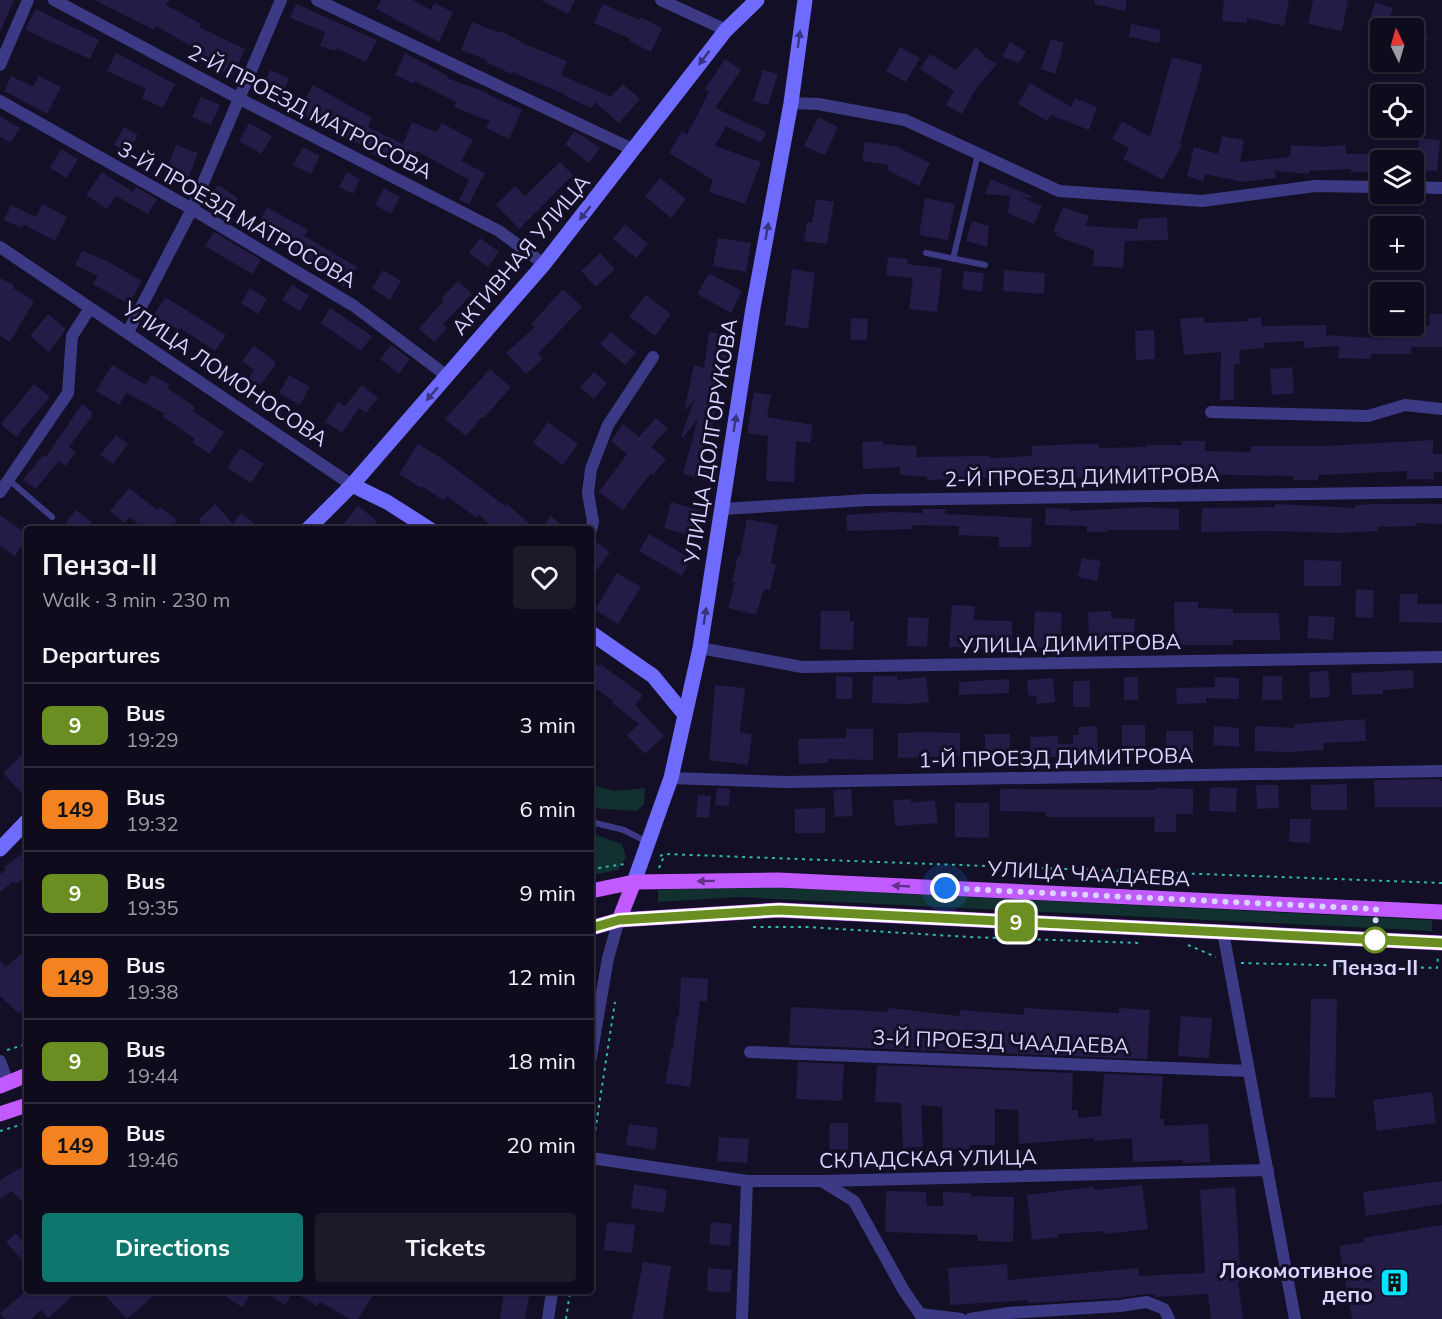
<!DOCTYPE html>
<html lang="en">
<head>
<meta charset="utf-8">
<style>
	:root { --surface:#0e0b1c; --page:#1c1929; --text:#f1f3f6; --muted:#9b9ba3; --line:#2e2b3b; --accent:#0f766e }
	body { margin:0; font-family:Mulish,sans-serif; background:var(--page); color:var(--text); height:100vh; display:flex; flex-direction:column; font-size:22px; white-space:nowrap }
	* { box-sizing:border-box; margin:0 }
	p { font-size:20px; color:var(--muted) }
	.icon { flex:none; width:33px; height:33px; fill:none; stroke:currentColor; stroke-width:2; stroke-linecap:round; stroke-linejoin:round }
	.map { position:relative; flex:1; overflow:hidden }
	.panel { position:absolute; left:24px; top:526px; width:570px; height:768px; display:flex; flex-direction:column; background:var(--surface); border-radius:6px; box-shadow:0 2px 4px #0004,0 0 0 2px var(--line) }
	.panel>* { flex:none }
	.badge { padding:0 12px; border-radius:9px; font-size:21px; line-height:39px }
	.needle { width:39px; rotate:355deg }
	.buttons { position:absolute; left:1370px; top:18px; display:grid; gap:12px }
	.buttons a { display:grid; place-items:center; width:54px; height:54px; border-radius:6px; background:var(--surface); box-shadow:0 2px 4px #0004,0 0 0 2px var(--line); font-size:30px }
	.you { position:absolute; width:30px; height:30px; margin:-15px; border:4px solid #fff; border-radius:50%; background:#1a73e8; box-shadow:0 0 0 9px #1a73e833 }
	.map>.badge { position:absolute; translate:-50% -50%; box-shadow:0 0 0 3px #fff }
	h2 { padding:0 18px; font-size:22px; line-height:54px }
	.round { display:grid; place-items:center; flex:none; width:63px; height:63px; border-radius:6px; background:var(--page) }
	.summary { display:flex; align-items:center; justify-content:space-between; height:102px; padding:0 18px }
	h1 { font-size:28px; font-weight:700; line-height:45px }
	.primary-button { display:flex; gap:12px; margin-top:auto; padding:12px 18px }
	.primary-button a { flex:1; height:69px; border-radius:6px; background:var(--accent); color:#fff; font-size:24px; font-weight:700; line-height:69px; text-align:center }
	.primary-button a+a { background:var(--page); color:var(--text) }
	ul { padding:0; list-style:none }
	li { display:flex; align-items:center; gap:18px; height:84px; padding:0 18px; border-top:2px solid var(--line) }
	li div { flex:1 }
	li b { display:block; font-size:22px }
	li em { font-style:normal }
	li .badge { min-width:66px; font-weight:700; text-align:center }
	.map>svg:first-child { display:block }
	.green { fill:#12302f }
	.building { fill:#241b47 }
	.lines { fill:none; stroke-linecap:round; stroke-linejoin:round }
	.path { stroke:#2fb8b0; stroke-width:2; stroke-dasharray:3 4.5; stroke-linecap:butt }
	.lane { stroke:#3d3a85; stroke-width:6 }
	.street { stroke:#3d3a85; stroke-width:12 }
	.secondary { stroke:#6f6bff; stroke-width:15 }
	.primary { stroke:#c25bff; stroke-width:15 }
	.oneway { fill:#38347d }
	.oneway2 { fill:#623188 }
	.line-casing { stroke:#fff; stroke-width:14 }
	.line { stroke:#6b8e23; stroke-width:9 }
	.walk { stroke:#d9d4ff; stroke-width:6; stroke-dasharray:0 10.8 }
	.stop-dot { fill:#fff; stroke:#6b8e23; stroke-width:3 }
	.labels { text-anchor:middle; stroke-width:6; stroke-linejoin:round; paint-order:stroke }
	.street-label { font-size:21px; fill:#d9d4ff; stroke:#130f26 }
	.stop-label { font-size:21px; font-weight:bold; fill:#d9d4ff; stroke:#130f26 }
	.poi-label { font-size:21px; font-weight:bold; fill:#d9d4ff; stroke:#130f26; text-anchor:end }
</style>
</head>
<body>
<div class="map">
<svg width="1442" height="1319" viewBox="0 0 1442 1319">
	<rect width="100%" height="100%" fill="#130f26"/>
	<!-- green -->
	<path class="green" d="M591 785 614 791 645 788 644 804 637 811 591 808Z
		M591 833 622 844 626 857 618 870 591 875Z
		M749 886 1432 920V931L739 897 658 902V890Z"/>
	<!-- building -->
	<path class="building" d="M0 0H14L0 32Z
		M94 0H169L166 5 201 24 199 27 245 49 233 76 196 59 200 51 156 26 154 30Z
		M381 0H413L431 10 434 3 453 12 439 42 376 9Z
		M541 0H575L568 14Z
		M1095 0H1127L1125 11 1094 4Z
		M1224 0H1289L1284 26 1247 18V23L1222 21Z
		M1313 0H1348L1342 31 1308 24Z
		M1375 2 1393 8 1386 28 1369 22Z
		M296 4 377 40 366 62 336 48 335 51 320 46 325 32 290 18Z
		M603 4 640 20 641 17 662 28 651 52 629 41 631 39 594 23Z
		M36 9 99 40 90 59 25 30Z
		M472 22 500 33 501 31 525 44 567 61 561 75 611 97 623 84 640 99 619 123 595 102 592 108 565 96 566 95 512 72 511 74 486 62 487 60 461 50Z
		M1131 24 1161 30 1159 43 1129 37Z
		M1413 33 1428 36 1423 60 1413 58Z
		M1051 39 1064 43 1055 74 1041 69Z
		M1010 42 1026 51 1019 63 1002 57Z
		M900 47 920 58 906 82 886 71Z
		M976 47 984 54 983 56 997 64 977 87 962 114 946 105 954 91 920 69 930 54 956 70Z
		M116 53 175 84 163 108 142 98 146 89 107 71Z
		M405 53 448 76 447 78 488 93 487 94 522 110 509 139 486 128 490 121 454 107 456 102 415 81 414 84 395 75Z
		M1172 57 1203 65 1180 144 1182 145 1163 180 1123 159 1129 148 1112 139 1122 121 1150 137Z
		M725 59 741 70 715 108 766 132 761 143 726 126 715 146 761 162 745 204 709 192 713 180 669 153 682 131 687 135 709 92 705 89Z
		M270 70 289 78 281 98 262 90Z
		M763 70 778 74 768 105 753 101Z
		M11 76 33 87 39 76 61 87 47 114 4 91Z
		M1030 83 1071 107 1075 98 1097 107 1089 130 1051 115 1047 121 1018 104Z
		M313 85 372 118 368 127 403 144 412 122 436 132 442 123 473 140 461 161 485 173 469 204 459 200 469 180 417 151 413 160 390 150 385 160 370 153 371 150 298 113Z
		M201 97 220 105 211 125 192 117Z
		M0 116 20 128 11 143 0 137Z
		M818 117 838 127 825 155 804 146Z
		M249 123 272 136 261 154 239 141Z
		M124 127 138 135 128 153 114 145Z
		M575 131 600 148 589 163 565 144Z
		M1222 136 1244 140 1240 162 1290 157 1291 145 1327 147V146L1346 145V154H1376L1377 172H1351V169L1309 171V174L1275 171 1276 178 1243 182 1205 174 1203 181 1187 176 1194 147 1218 154Z
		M1419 138 1440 140 1437 171 1417 170Z
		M865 142 895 146 930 163 919 186 887 170 889 165 862 161Z
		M176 145 198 153 187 181 165 173Z
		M303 147 320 156 311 174 293 165Z
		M61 149 78 159 67 178 50 168Z
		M560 162 573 175 519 229 496 205 515 186 525 196Z
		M102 172 133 192 136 187 157 199 148 214 116 196 107 209 86 195Z
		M347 172 360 179 353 194 339 187Z
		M660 178 686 199 671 218 645 196Z
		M991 179 1031 196 1030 198 1022 197 1042 206 1034 224 1008 213 1010 196 985 194Z
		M218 185 238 198 225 218 204 204Z
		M384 188 400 197 391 214 375 205Z
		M925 198 955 204 948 240 919 235Z
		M816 199 834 202 827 244 804 241 807 222 812 223Z
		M42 204 67 217 55 241 24 225 22 228 4 220 11 205 36 217Z
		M267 207 308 230 304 236 357 267 344 287 304 262 307 257 278 239 280 236 258 225Z
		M1063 207 1089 216 1085 226 1138 229V219L1167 217 1168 240 1125 241 1123 268 1093 266 1094 250 1056 236 1057 233 1053 232Z
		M972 221 989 226 987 247 966 241Z
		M625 224 648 244 636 258 613 239Z
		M214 232 261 260 252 274 205 246Z
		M480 238 499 252 488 267 469 253Z
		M718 238 751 243 746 272 713 266Z
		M82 251 107 261 142 281 129 304 93 284 98 276 75 265Z
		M600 253 615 269 596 287 581 271Z
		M888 257 908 259 907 264 942 268 937 312 909 309 913 278 886 275Z
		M792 269 815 273 808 329 785 325Z
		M383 270 401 281 390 300 372 288Z
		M1004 270 1045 273 1044 294 1003 291Z
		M964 271 984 273 982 292 962 289Z
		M709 273 742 291 731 313 697 294Z
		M0 278 14 285 13 288 34 301 10 342 0 336Z
		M458 281 472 294 443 324 447 328 435 342 419 329 444 300 442 298Z
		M292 285 309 296 300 311 282 300Z
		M250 288 267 299 258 314 241 303Z
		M563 289 582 307 538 354 543 359 526 374 506 353 535 327 531 324Z
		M646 295 671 314 655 336 629 316Z
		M165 297 226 335 215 351 180 328 179 330 154 315Z
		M330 308 372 336 361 351 321 323Z
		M48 314 66 329 49 352 30 336Z
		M1430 314H1442V347H1411V354H1371V359L1338 358 1339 346 1304 348V341L1264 343V348L1239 350 1240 364 1234 365V400H1220L1221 352 1184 355 1180 319 1204 317V323L1248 321 1247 319 1261 317 1262 326 1326 325V335L1388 339V326H1429Z
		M851 318 868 319 867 340H850Z
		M1154 330 1155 359 1136 360 1135 331Z
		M611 332 636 353 625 365 600 344Z
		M709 332 732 336 713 422 700 456 716 461 710 482 683 474 698 418 683 438 681 437 694 400 684 412 694 365 704 368Z
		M391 345 410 359 399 374 380 359Z
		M254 346 275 361V365L259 387 248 379 254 370 242 361Z
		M112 365 146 385 151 375 169 384 167 388 195 407 193 411 224 432 210 454 193 443 195 439 162 416 164 413 126 393 119 405 96 391Z
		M1292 367 1294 393 1272 395 1270 369Z
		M490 369 511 387 484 418 482 417 466 436 445 419Z
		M594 372 607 383 594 399 580 387Z
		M289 375 310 387 300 405 279 393Z
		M34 384 50 397 16 437 1 424Z
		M362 385 378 398 366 413 359 408 342 433 325 422 338 402 345 406Z
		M754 392 771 395 767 417 813 425 810 443 796 441 794 482 766 481 768 436 747 433Z
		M82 404 92 412V416L69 447 76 452 65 466 59 461 36 489 23 480 43 455 46 457Z
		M656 418 668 429 651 447 666 459 653 475 651 473 623 510 599 492 627 454 611 441 623 424 639 437Z
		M548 422 578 444 563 465 533 443Z
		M116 435 128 444 113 464 100 455Z
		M1433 440V454H1442V472H1434V479H1407V471L1318 475V480H1293V476L1171 474V477L1100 475V478L1033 476 927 480V477L900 475V467L863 469 862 442 883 441V444L917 446 916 457 989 456 990 458 1032 456V446L1077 444H1099V448L1146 447V445H1182V441H1205V451L1251 452V446H1324Z
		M418 444 440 457 505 506 507 504 537 530H496L479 515 477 518 447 496 444 501 422 486 421 488 399 474Z
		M240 448 264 464 251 483 227 468Z
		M129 488 157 510 160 507 177 520 170 530H145L130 517 125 523 110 511Z
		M671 502 702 511 695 537 664 528Z
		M215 504 233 524 241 513 262 530H207L198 520Z
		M1275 504 1355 508V505L1377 504H1442V524L1416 523V526L1378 527V531L1340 533 1267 531 1201 532 1202 508 1275 507Z
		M358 506 377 521 370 530H338Z
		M1148 507 1179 509V530H1107V532H1087V526L1045 525 1046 508 1070 509V511Z
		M923 509H945V514L1032 518 1031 547H999V537L959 535V526L912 525V529L847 531 846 515 890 512 923 513Z
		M76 510 92 522 87 530H73L65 524Z
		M0 515 27 534V538L15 556 0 546Z
		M551 516 567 530H540Z
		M747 519 778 525 771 563 776 564 770 590 764 589 756 615 728 608 735 582H732L738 555 740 556Z
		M649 534 691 559 682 576 639 551Z
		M591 538 610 552 591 578Z
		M1082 558 1101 561 1097 581 1078 577Z
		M1304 560 1341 561V586H1304Z
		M617 573 641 587 618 624 595 610Z
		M1356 589 1374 590 1373 618 1355 617Z
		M1400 594H1418L1417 604H1442V623L1399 622Z
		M1174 602H1198V608L1233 609V613H1279L1280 640H1233V645H1175Z
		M952 605 975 606 974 620 1012 621V648L949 647Z
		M821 611H850V621H854L853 650 820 649Z
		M1035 611 1062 613 1060 649 1033 647Z
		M1111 611V618L1135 619 1134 642 1111 641V643L1089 644 1088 612Z
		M1309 616 1335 617 1333 640 1307 638Z
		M908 617 929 618 927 647 907 646Z
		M591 661 599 666 600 664 643 695 635 705 664 736 645 754 627 735 639 724 612 703 613 701 591 685Z
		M1413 670 1414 688 1383 690V694L1352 695 1351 673Z
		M1328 671 1330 697 1310 698 1309 672Z
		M836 676 853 677 852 699H836Z
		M873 676H897V680L926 677 929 702 910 704 872 703Z
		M1263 676H1282V700H1262Z
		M1124 677H1138V700H1124Z
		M1215 677 1239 678V699L1206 698V703L1177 704 1176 688 1215 687Z
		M1053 678 1055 702 1037 704 1036 696 1028 695 1027 680Z
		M1009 679V693L959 695V682Z
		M1073 681H1090V707H1073Z
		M715 685 745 688 740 732 752 734 748 765 709 760Z
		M1365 719 1366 741 1323 743 1324 750 1290 752 1255 751V726L1295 728 1294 724Z
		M1122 725H1145V752H1122Z
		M1097 726 1098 758 1079 759V756L1031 758 1030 737 1058 736V744H1073V735H1079L1078 727Z
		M1214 726 1239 728V747L1213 745Z
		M846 729H873V760L828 759V763L799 764 798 739 846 738Z
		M1166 731H1193V753H1166Z
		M925 732 960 733V756L898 758V733Z
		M985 734H1010V756L985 757Z
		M27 750V799L3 773Z
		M1438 779 1442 781V807H1375L1374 780Z
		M1347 784V810H1311V785Z
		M1256 785H1278L1279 808 1257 809Z
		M1216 787 1237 788 1236 812 1209 811 1210 788Z
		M717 788 730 789 729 806 715 805Z
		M1155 788 1193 789V814H1176V832H1154L1155 817H1046V812L1000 811V789L1155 790Z
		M851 789 853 816 835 817 833 790Z
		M698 795 711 796 709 818 696 817Z
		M911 799V803L935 800 938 823 895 826 893 800Z
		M955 803H989V838L955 837Z
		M825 808V833H795V809Z
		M1290 819H1311L1310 843 1289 842Z
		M27 850V876L16 884 14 881 0 892V874L6 870 4 867Z
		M27 949V1005L19 1014 0 996V961L6 967Z
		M681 977 708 979 707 1001H700L690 1087 665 1083 672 1047 673 1048 677 1017H679Z
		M1311 999H1337L1335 1098 1309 1097Z
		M791 1007 888 1012 889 1008 960 1016V1010L1024 1015V1008L1119 1013V1008L1150 1010 1147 1059 789 1045Z
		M1181 1016 1212 1018 1209 1058 1178 1056Z
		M798 1062 844 1064 842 1101 796 1099Z
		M877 1065 1073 1073 1072 1110H1078V1118L1101 1116 1104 1074 1163 1076 1160 1119H1164V1126L1208 1124 1210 1162 1183 1163V1160L1133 1162 1132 1138 1094 1141V1138L1019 1144 1018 1110 995 1109V1145H970L971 1149H943L942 1107 921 1105 923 1147 903 1148 901 1103 875 1102Z
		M1432 1092 1436 1123 1377 1131 1373 1100Z
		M830 1123H848V1150L829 1149Z
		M629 1124 658 1128 655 1150 626 1145Z
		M719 1137 749 1139 747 1163 717 1161Z
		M27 1164V1207L12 1191 0 1199V1180Z
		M1442 1181V1204L1366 1216 1363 1192Z
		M634 1184 667 1190 664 1213 631 1208Z
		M1142 1185 1148 1229 1105 1234V1231L1058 1234V1237L1032 1240 1027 1195 1067 1190 1094 1187 1095 1190Z
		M1235 1187 1241 1282H1238L1243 1319H1211L1208 1294 1156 1297 1155 1295 1146 1294 1119 1298 1028 1303V1300L950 1305 948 1268 1007 1264 1008 1280 1138 1268 1139 1276 1205 1273 1200 1190Z
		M886 1191 926 1192 927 1206H943V1192L971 1193V1196L1014 1197 1013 1242 978 1241V1235L885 1232Z
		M607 1222 635 1225 632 1253 604 1250Z
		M711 1222 732 1224 730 1246 709 1244Z
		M1442 1225V1319H1352L1339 1246 1364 1242 1363 1238Z
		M16 1233 27 1246V1266L6 1242Z
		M643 1262 671 1266 663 1319H632Z
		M708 1268 732 1270 730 1293 707 1291Z
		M25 1292H67L72 1297 48 1318 41 1310 31 1319H5L0 1313Z
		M102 1292H158L127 1319Z
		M218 1292H252L242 1307Z
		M265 1292H375L358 1319H350L320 1302 317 1306 294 1292 285 1305Z
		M504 1292H530L525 1319H500Z"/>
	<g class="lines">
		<!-- path -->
		<path class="path" d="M660 856 665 854 1442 883
			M659 868 665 854
			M591 869 625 864
			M753 927H807L969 937 1140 943
			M1188 945 1216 957
			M591 963 592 959
			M1241 963 1437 968 1438 956
			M7 1050 27 1044
			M0 1131 27 1123
			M593 1145 615 1002
			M566 1319 570 1292"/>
		<!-- lane -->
		<path class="lane" d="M926 253 985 265
			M953 259 978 154
			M9 480 52 517
			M591 822 624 830 649 843"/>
		<!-- street -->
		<path class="street" d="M54 0 238 98 499 231 544 264
			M317 0 634 150
			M661 0 726 30
			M0 65 28 0
			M0 101 192 209 354 306 447 376
			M791 103 818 104 905 120 1059 191 1202 201 1315 186 1380 187
			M1413 187 1442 188
			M0 247 352 485
			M128 332 192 209 281 0
			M1211 412 1368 416 1405 405 1442 409
			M0 492 68 393 72 336 90 308
			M722 509 867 500 1442 492
			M591 530 593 522 588 493 591 469 608 425 653 357
			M700 648 802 667 1442 657
			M671 778 787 782 1442 771
			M1223 932 1295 1319
			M750 1052 1249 1071
			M591 1057 608 958 619 920
			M0 1061 8 1083
			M591 1158 747 1181H822L1268 1170
			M823 1182 854 1201 904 1291 920 1314 961 1319
			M548 1319 552 1292
			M742 1319 747 1181
			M970 1319 1008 1313 1120 1306 1147 1302 1164 1309 1169 1319"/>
		<!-- secondary -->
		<path class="secondary" d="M352 485 387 502 431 530
			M307 530 352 485 544 264 726 30 757 0
			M591 633 653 676 685 715
			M0 849 27 821
			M634 882 671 778 700 648 753 308 791 103 805 0"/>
		<!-- primary -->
		<path class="primary" d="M591 891 634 882 778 880 1442 912
			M619 920 634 882
			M591 928 619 920 779 910 1442 943
			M0 1086 27 1075
			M0 1114 27 1105"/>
	</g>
	<!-- one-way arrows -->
	<defs><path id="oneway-solid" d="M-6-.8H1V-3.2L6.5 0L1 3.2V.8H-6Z" transform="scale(1.5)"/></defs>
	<g class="oneway">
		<use href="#oneway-solid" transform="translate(799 39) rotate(-82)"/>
		<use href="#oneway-solid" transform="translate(704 58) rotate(127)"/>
		<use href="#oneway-solid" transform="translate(585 213) rotate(128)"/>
		<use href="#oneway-solid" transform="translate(767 231) rotate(-80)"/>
		<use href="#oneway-solid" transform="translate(432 394) rotate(131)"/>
		<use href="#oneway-solid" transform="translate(735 423) rotate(-81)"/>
		<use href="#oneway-solid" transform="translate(705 616) rotate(-81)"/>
	</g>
	<g class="oneway2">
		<use href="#oneway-solid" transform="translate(706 881) rotate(179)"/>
		<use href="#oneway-solid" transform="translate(901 886) rotate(-177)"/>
	</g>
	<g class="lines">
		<defs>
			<path id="line" d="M591 928 619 920 779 910 1442 943"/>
		</defs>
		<!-- line casing -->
		<use href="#line" class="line-casing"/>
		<!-- line -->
		<use href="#line" class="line"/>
		<!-- walk -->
		<path class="walk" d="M945 888 1376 909 1375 940"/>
	</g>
	<!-- icons -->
	<defs>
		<symbol id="building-square" viewBox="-11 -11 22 22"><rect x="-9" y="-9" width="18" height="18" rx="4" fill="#00e5ff" stroke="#130f26"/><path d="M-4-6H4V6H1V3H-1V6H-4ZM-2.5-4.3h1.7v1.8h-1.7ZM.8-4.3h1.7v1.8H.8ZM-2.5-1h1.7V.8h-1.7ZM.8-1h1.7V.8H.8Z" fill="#111"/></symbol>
	</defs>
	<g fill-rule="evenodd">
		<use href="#building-square" x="1378" y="1266" width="33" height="33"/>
	</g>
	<!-- markers -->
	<circle class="stop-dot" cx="1375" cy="940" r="12"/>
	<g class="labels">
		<!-- street labels -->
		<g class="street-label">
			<text transform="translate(310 112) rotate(27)" y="7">2-Й ПРОЕЗД МАТРОСОВА</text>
			<text transform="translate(237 215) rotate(30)" y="7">3-Й ПРОЕЗД МАТРОСОВА</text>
			<text transform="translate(521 255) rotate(-50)" y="7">АКТИВНАЯ УЛИЦА</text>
			<text transform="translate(225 374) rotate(34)" y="7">УЛИЦА ЛОМОНОСОВА</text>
			<text transform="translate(711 441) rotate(-81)" y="7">УЛИЦА ДОЛГОРУКОВА</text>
			<text transform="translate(1082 477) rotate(-1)" y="7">2-Й ПРОЕЗД ДИМИТРОВА</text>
			<text transform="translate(1070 644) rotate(-1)" y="7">УЛИЦА ДИМИТРОВА</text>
			<text transform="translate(1056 758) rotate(-1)" y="7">1-Й ПРОЕЗД ДИМИТРОВА</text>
			<text transform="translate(1089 874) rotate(3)" y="7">УЛИЦА ЧААДАЕВА</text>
			<text transform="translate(1001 1042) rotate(2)" y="7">3-Й ПРОЕЗД ЧААДАЕВА</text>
			<text transform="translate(928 1159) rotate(-1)" y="7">СКЛАДСКАЯ УЛИЦА</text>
		</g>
		<!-- stop labels -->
		<g class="stop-label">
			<text x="1375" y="975">Пенза-II</text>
		</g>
		<!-- poi labels -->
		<g class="poi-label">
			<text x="1373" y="1278">Локомотивное<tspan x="1373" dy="24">депо</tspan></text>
		</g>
	</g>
</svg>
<div class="buttons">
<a><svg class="needle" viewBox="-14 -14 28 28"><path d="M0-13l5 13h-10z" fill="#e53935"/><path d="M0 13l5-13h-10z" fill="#9b9ba3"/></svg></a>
<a><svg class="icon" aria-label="locate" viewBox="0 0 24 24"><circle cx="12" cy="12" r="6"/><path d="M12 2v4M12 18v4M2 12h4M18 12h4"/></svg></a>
<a><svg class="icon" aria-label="layers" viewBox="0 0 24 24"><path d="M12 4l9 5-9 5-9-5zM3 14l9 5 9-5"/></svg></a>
<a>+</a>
<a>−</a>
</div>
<div class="you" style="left:945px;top:888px"></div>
<b class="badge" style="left:1016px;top:922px;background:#6b8e23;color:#fff">9</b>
<section class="panel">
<div class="summary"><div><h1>Пенза-II</h1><p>Walk · 3 min · 230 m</p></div><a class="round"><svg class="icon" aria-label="heart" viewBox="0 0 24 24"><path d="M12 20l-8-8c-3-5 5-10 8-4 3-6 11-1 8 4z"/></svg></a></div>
<h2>Departures</h2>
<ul>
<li><span class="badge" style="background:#6b8e23;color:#fff">9</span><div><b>Bus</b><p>19:29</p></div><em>3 min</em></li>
<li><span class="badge" style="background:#f58220;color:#111">149</span><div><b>Bus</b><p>19:32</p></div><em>6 min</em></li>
<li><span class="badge" style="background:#6b8e23;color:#fff">9</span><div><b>Bus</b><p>19:35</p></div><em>9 min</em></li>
<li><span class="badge" style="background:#f58220;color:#111">149</span><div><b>Bus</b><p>19:38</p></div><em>12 min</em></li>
<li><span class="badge" style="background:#6b8e23;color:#fff">9</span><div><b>Bus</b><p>19:44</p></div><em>18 min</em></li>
<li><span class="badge" style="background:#f58220;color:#111">149</span><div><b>Bus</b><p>19:46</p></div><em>20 min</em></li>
</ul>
<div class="primary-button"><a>Directions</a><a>Tickets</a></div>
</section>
</div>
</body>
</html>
